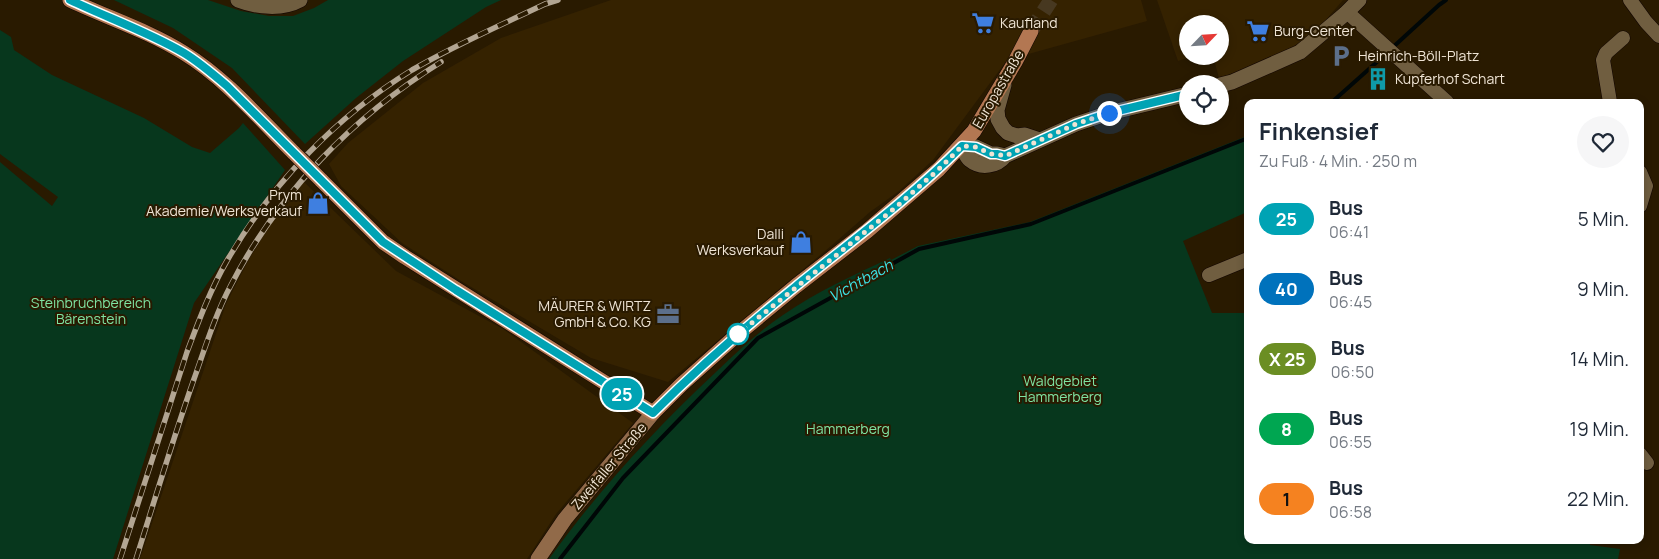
<!DOCTYPE html>
<html lang="de">
<head>
<meta charset="utf-8">
<style>
	:root { --surface:#fff; --page:#f6f6f7; --text:#1f2937; --muted:#747a83 }
	body { margin:0; font-family:Manrope,sans-serif; background:var(--page); color:var(--text); height:100vh; display:flex; flex-direction:column; font-size:19px; white-space:nowrap }
	* { box-sizing:border-box; margin:0 }
	p { font-size:16px; color:var(--muted) }
	.icon { flex:none; width:28px; height:28px; fill:none; stroke:currentColor; stroke-width:2; stroke-linecap:round; stroke-linejoin:round }
	.map { position:relative; flex:1; overflow:hidden }
	.sheet { position:absolute; left:1244px; top:99px; width:400px; height:445px; display:flex; flex-direction:column; background:var(--surface); border-radius:10px; box-shadow:0 2px 8px #0003 }
	.sheet>* { flex:none }
	.badge { padding:0 10px; border-radius:16px; font-size:18px; line-height:32px }
	.needle { width:32px; rotate:65deg }
	.buttons { position:absolute; left:1179px; top:15px; display:grid; gap:10px }
	.buttons a { display:grid; place-items:center; width:50px; height:50px; border-radius:50%; background:var(--surface); box-shadow:0 2px 8px #0003; font-size:25px }
	.you { position:absolute; width:25px; height:25px; margin:-12px; border:4px solid #fff; border-radius:50%; background:#1a73e8; box-shadow:0 0 0 8px #1a73e833 }
	.map>.badge { position:absolute; translate:-50% -50%; box-shadow:0 0 0 2px #fff }
	.round { display:grid; place-items:center; flex:none; width:52px; height:52px; border-radius:26px; background:var(--page) }
	.summary { display:flex; align-items:center; justify-content:space-between; height:85px; padding:0 15px }
	h1 { font-size:24px; font-weight:700; line-height:38px }
	ul { padding:0; list-style:none }
	li { display:flex; align-items:center; gap:15px; height:70px; padding:0 15px }
	li div { flex:1 }
	li b { display:block; font-size:19px }
	li em { font-style:normal }
	li .badge { min-width:55px; font-weight:700; text-align:center }
	.map>svg:first-child { display:block }
	.built { fill:#352200 }
	.green { fill:#07371d }
	.lines { fill:none; stroke-linecap:round; stroke-linejoin:round }
	.stream { stroke:#000707; stroke-width:4 }
	.primary-tunnel { stroke:#473820; stroke-width:15; stroke-dasharray:15 8; stroke-linecap:butt }
	.minor-casing { stroke:#110500; stroke-width:15 }
	.tertiary-casing { stroke:#110500; stroke-width:16 }
	.secondary-casing { stroke:#110500; stroke-width:16 }
	.primary-casing { stroke:#110500; stroke-width:16 }
	.minor { stroke:#705e40; stroke-width:14 }
	.tertiary { stroke:#705e40; stroke-width:15 }
	.secondary { stroke:#916a49; stroke-width:15 }
	.primary { stroke:#b37752; stroke-width:15 }
	.rail-casing { stroke:#b2a592; stroke-width:5.5 }
	.rail { stroke:#291a00; stroke-width:4; stroke-dasharray:11; stroke-linecap:butt }
	.primary-bridge-casing { stroke:#110500; stroke-width:16; stroke-linecap:butt }
	.primary-bridge { stroke:#b37752; stroke-width:15 }
	.line-casing { stroke:#fff; stroke-width:11 }
	.line { stroke:#00a3b4; stroke-width:8 }
	.walk { stroke:#efe4d4; stroke-width:5; stroke-dasharray:0 9 }
	.stop-dot { fill:#fff; stroke:#00a3b4; stroke-width:2.5 }
	.labels { text-anchor:middle; stroke-width:4; stroke-linejoin:round; paint-order:stroke }
	.poi-label { font-size:14px; fill:#efe4d4; stroke:#291a00; text-anchor:start }
	.street-label { font-size:14px; fill:#efe4d4; stroke:#291a00 }
	.park-label { font-size:14px; fill:#7ee3a2; stroke:#291a00 }
	.water-label { font-size:15px; font-style:italic; fill:#3ce7ea; stroke:#291a00 }
</style>
</head>
<body>
<div class="map">
<svg width="1659" height="559" viewBox="0 0 1659 559">
	<rect width="100%" height="100%" fill="#291a00"/>
	<!-- built -->
	<path class="built" d="M611 0H1141L1147 21 1007 60 933 160 899 191 870 212 831 246 668 382 591 358 461 281 402 243 341 186 329 164 348 143 423 83 501 38Z
		M1157 0H1343L1317 30 1290 49 1261 63 1219 78 1213 56H1220V24H1188V56H1193L1178 61Z
		M303 181 396 271 503 329 633 423 556 514 527 559H140L226 304 247 263 272 221Z"/>
	<!-- green -->
	<path class="green" d="M114 0H208L241 11 269 16H293L314 8 328 0H501L486 7 403 61 356 98 305 144 232 68 173 28Z
		M0 30 11 37 14 50 52 75 144 118 192 147 210 153 239 128 243 123 285 170 194 303 113 559H0V162L52 206 58 197 0 154Z
		M1247 136V212L1183 241 1212 313H1247L1248 540H1589L1590 545 1620 549 1618 559H549C598 491 655 429 716 372 737 352 759 331 783 315 816 292 854 275 890 258L891 260 918 246 1030 222Z"/>
	<g class="lines">
		<!-- stream -->
		<path class="stream" d="M1392 48 1439 5 1446 0
			M1332 102 1387 53
			M560 559 623 478 758 338 919 249 1031 224 1248 138"/>
		<!-- primary-tunnel -->
		<path class="primary-tunnel" d="M1031 31 1051 0"/>
		<defs>
			<path id="minor" d="M1630 0 1646 22 1659 36
				M1347 12 1447 102
				M1610 102 1603 60 1606 53 1623 38
				M1640 172 1646 186 1640 206
				M1209 275 1248 259
				M1640 454 1647 463"/>
			<path id="tertiary" d="M238 0C256 7 282 10 300 0
				M1004 85 997 110 998 119 1003 128 1008 133 1017 136 1025 135 1040 140
				M1220 85 1232 82 1300 52 1345 14 1359 0
				M962 146C964 150 966 157 970 160 981 169 997 166 1005 156L1076 124 1109 113 1188 94
				M962 146 976 147 991 154H997L1005 156"/>
			<path id="secondary" d="M538 559 565 519 653 413"/>
			<path id="primary" d="M70 0C108 18 149 31 184 53 225 78 260 119 294 153
				M321 180 383 242 405 257 653 413 682 384 738 334 796 286 867 231 939 169 974 131 1015 62 1031 31"/>
		</defs>
		<!-- minor casing -->
		<use href="#minor" class="minor-casing"/>
		<!-- tertiary casing -->
		<use href="#tertiary" class="tertiary-casing"/>
		<!-- secondary casing -->
		<use href="#secondary" class="secondary-casing"/>
		<!-- primary casing -->
		<use href="#primary" class="primary-casing"/>
		<!-- minor -->
		<use href="#minor" class="minor"/>
		<!-- tertiary -->
		<use href="#tertiary" class="tertiary"/>
		<!-- secondary -->
		<use href="#secondary" class="secondary"/>
		<!-- primary -->
		<use href="#primary" class="primary"/>
		<defs>
			<path id="rail" d="M120 559 187 352C199 320 211 288 228 259 273 182 337 116 412 70 455 45 501 25 545 4L558 0
				M136 559C155 499 173 439 194 379 205 348 215 315 231 285 279 192 353 117 441 62"/>
		</defs>
		<!-- rail casing -->
		<use href="#rail" class="rail-casing"/>
		<!-- rail -->
		<use href="#rail" class="rail"/>
		<defs>
			<path id="primary-bridge" d="M294 153 321 180"/>
		</defs>
		<!-- primary-bridge casing -->
		<use href="#primary-bridge" class="primary-bridge-casing"/>
		<!-- primary-bridge -->
		<use href="#primary-bridge" class="primary-bridge"/>
	</g>
	<g class="lines">
		<defs>
			<path id="line" d="M70 0C108 18 148 32 184 53 199 62 213 74 227 86L383 242 456 290 653 413C698 368 745 327 795 287 852 241 910 198 962 146L976 147 991 154H997L1005 156 1076 124 1109 113 1188 94"/>
		</defs>
		<!-- line casing -->
		<use href="#line" class="line-casing"/>
		<!-- line -->
		<use href="#line" class="line"/>
		<!-- walk -->
		<path class="walk" d="M738 334 895 208 939 169 962 146 976 147 991 154H997L1005 156 1076 124 1109 113"/>
	</g>
	<!-- icons -->
	<defs>
		<symbol id="supermarket-bare" viewBox="-9 -9 18 18"><path d="M-6-5.5h2.5l.6 2H6L4.5 2H-2.5L-4.4-4H-6ZM-1.5 3.2a1.3 1.3 0 1 0 .1 0ZM3 3.2a1.3 1.3 0 1 0 .1 0Z" fill="#3f7fe0" stroke="#291a00" stroke-width="2.5" paint-order="stroke"/></symbol>
		<symbol id="parking-bare" viewBox="-9 -9 18 18"><path d="M-3.5-5.5H1a3.5 3.5 0 0 1 0 7H-1V5.5H-3.5ZM-1-3.4V-.6H.8a1.4 1.4 0 0 0 0-2.8Z" fill="#5c6f8a" stroke="#291a00" stroke-width="2.5" paint-order="stroke"/></symbol>
		<symbol id="building-bare" viewBox="-9 -9 18 18"><path d="M-4-6H4V6H1V3H-1V6H-4ZM-2.5-4.3h1.7v1.8h-1.7ZM.8-4.3h1.7v1.8H.8ZM-2.5-1h1.7V.8h-1.7ZM.8-1h1.7V.8H.8Z" fill="#0f9aa8" stroke="#291a00" stroke-width="2.5" paint-order="stroke"/></symbol>
		<symbol id="shop-bare" viewBox="-9 -9 18 18"><path d="M-5-2.5h2.3a2.7 3.5 0 0 1 5.4 0H5L5.5 6h-11ZM-1.5-2.5h3a1.5 2.3 0 0 0-3 0Z" fill="#3f7fe0" stroke="#291a00" stroke-width="2.5" paint-order="stroke"/></symbol>
		<symbol id="office-bare" viewBox="-9 -9 18 18"><path d="M-6-3h4V-5.5h4V-3h4V5H-6ZM-1-4.5V-3h2v-1.5ZM-6 0V1H6V0Z" fill="#5c6f8a" stroke="#291a00" stroke-width="2.5" paint-order="stroke"/></symbol>
	</defs>
	<g fill-rule="evenodd">
		<use href="#supermarket-bare" x="967" y="7" width="32" height="32"/>
		<use href="#supermarket-bare" x="1242" y="15" width="32" height="32"/>
		<use href="#parking-bare" x="1325" y="40" width="32" height="32"/>
		<use href="#building-bare" x="1362" y="63" width="32" height="32"/>
		<use href="#shop-bare" x="302" y="187" width="32" height="32"/>
		<use href="#shop-bare" x="785" y="226" width="32" height="32"/>
		<use href="#office-bare" x="652" y="298" width="32" height="32"/>
	</g>
	<!-- markers -->
	<circle class="stop-dot" cx="738" cy="334" r="10"/>
	<g class="labels">
		<!-- poi labels -->
		<g class="poi-label">
			<text x="1000" y="28">Kaufland</text>
			<text x="1274" y="36">Burg-Center</text>
			<text x="1358" y="61">Heinrich-Böll-Platz</text>
			<text x="1395" y="84">Kupferhof Schart</text>
			<text x="302" y="200" text-anchor="end">Prym<tspan x="302" dy="16">Akademie/Werksverkauf</tspan></text>
			<text x="784" y="239" text-anchor="end">Dalli<tspan x="784" dy="16">Werksverkauf</tspan></text>
			<text x="651" y="311" text-anchor="end">MÄURER &amp; WIRTZ<tspan x="651" dy="16">GmbH &amp; Co. KG</tspan></text>
		</g>
		<!-- street labels -->
		<g class="street-label">
			<text transform="translate(998 89) rotate(-60)" y="5">Europastraße</text>
			<text transform="translate(609 466) rotate(-50)" y="5">Zweifaller Straße</text>
		</g>
		<!-- park labels -->
		<g class="park-label">
			<text x="91" y="308">Steinbruchbereich<tspan x="91" dy="16">Bärenstein</tspan></text>
			<text x="1060" y="386">Waldgebiet<tspan x="1060" dy="16">Hammerberg</tspan></text>
			<text x="848" y="434">Hammerberg</text>
		</g>
		<!-- water labels -->
		<g class="water-label">
			<text transform="translate(861 281) rotate(-29)" y="5">Vichtbach</text>
		</g>
	</g>
</svg>
<div class="buttons">
<a><svg class="needle" viewBox="-14 -14 28 28"><path d="M0-13l5 13h-10z" fill="#e53935"/><path d="M0 13l5-13h-10z" fill="#747a83"/></svg></a>
<a><svg class="icon" aria-label="locate" viewBox="0 0 24 24"><circle cx="12" cy="12" r="6"/><path d="M12 2v4M12 18v4M2 12h4M18 12h4"/></svg></a>
</div>
<div class="you" style="left:1109px;top:113px"></div>
<b class="badge" style="left:622px;top:394px;background:#00a3b4;color:#fff">25</b>
<section class="sheet">
<div class="summary"><div><h1>Finkensief</h1><p>Zu Fuß · 4 Min. · 250 m</p></div><a class="round"><svg class="icon" aria-label="heart" viewBox="0 0 24 24"><path d="M12 20l-8-8c-3-5 5-10 8-4 3-6 11-1 8 4z"/></svg></a></div>
<ul>
<li><span class="badge" style="background:#00a3b4;color:#fff">25</span><div><b>Bus</b><p>06:41</p></div><em>5 Min.</em></li>
<li><span class="badge" style="background:#0072bc;color:#fff">40</span><div><b>Bus</b><p>06:45</p></div><em>9 Min.</em></li>
<li><span class="badge" style="background:#6b8e23;color:#fff">X 25</span><div><b>Bus</b><p>06:50</p></div><em>14 Min.</em></li>
<li><span class="badge" style="background:#00a651;color:#fff">8</span><div><b>Bus</b><p>06:55</p></div><em>19 Min.</em></li>
<li><span class="badge" style="background:#f58220;color:#111">1</span><div><b>Bus</b><p>06:58</p></div><em>22 Min.</em></li>
</ul>
</section>
</div>
</body>
</html>
